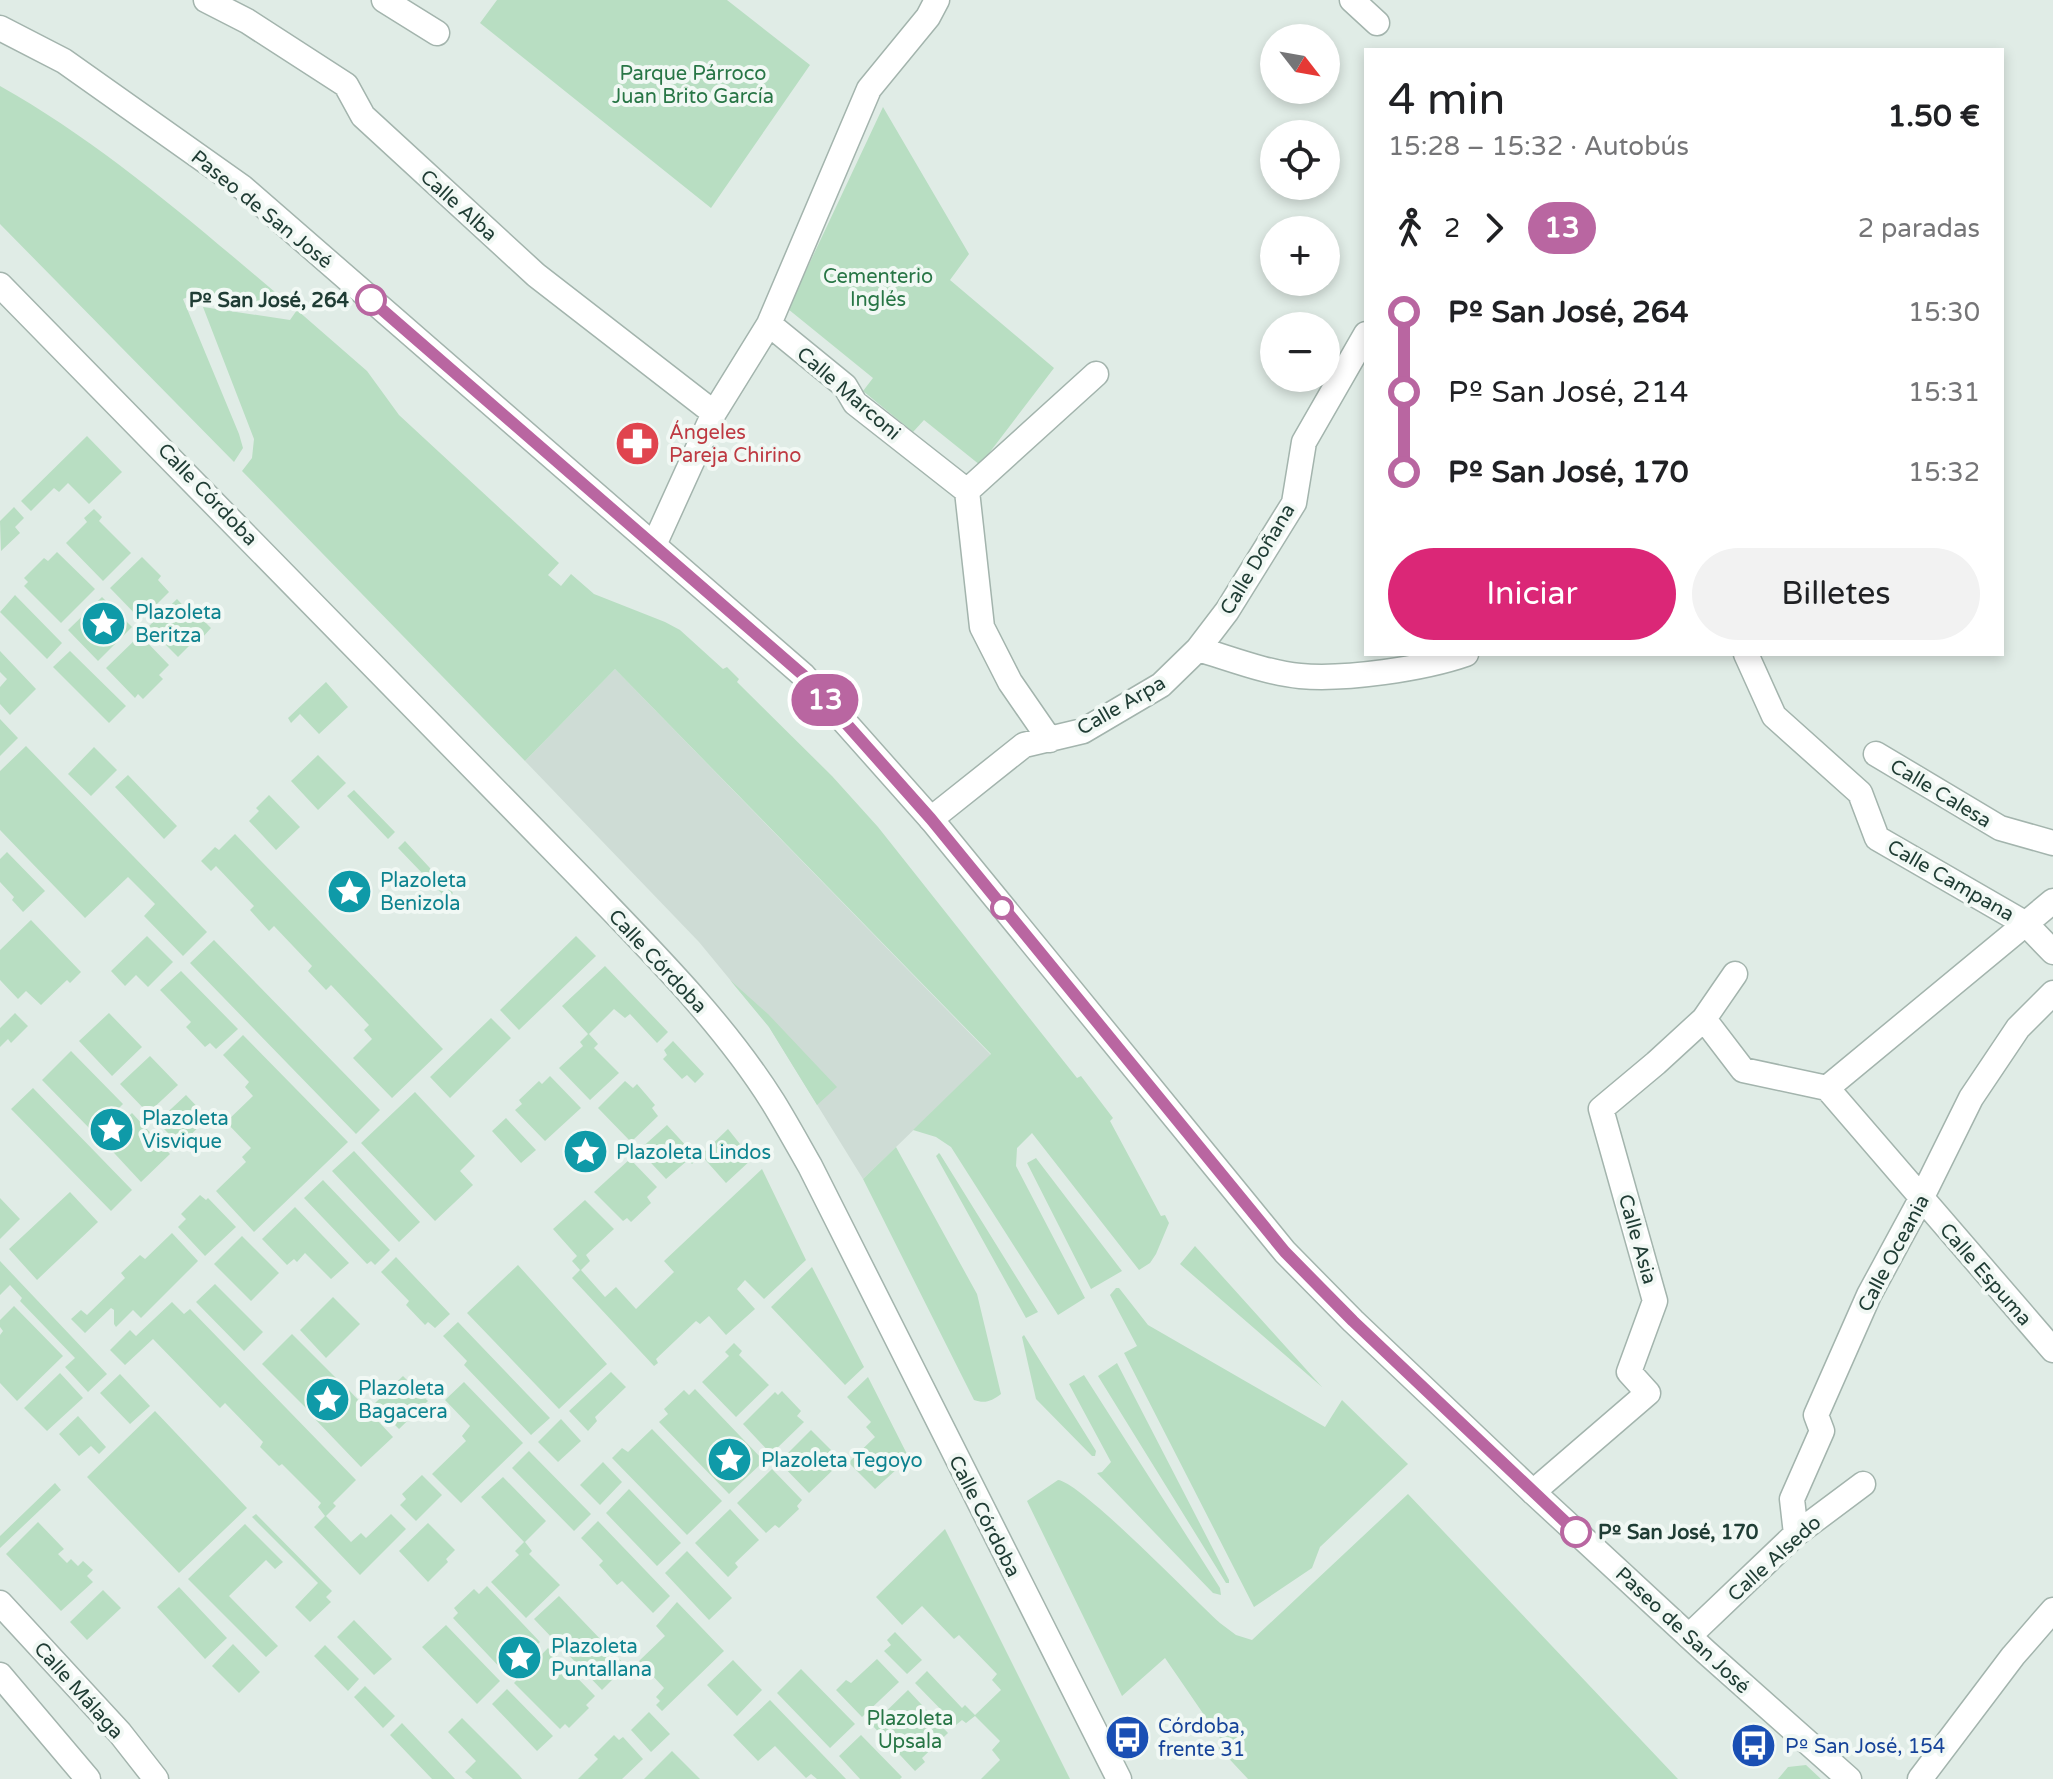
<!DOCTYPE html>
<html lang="es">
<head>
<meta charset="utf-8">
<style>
	:root { --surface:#fff; --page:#f2f2f2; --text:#202124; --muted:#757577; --accent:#db2777 }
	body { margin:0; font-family:"Varela Round",sans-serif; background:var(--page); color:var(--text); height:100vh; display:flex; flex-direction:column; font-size:30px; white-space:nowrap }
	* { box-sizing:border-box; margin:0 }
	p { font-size:26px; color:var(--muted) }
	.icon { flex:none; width:44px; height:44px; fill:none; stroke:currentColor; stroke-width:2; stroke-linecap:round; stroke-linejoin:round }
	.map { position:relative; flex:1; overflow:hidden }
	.panel { position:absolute; left:1364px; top:48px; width:640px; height:608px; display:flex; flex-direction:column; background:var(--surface); border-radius:0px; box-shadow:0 4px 12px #0003 }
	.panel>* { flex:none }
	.badge { padding:0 16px; border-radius:26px; font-size:28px; line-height:52px }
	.needle { width:52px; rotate:121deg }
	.fabs { position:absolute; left:1260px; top:24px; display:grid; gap:16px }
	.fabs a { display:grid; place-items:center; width:80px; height:80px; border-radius:50%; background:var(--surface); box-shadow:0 4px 12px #0003; font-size:40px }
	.map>.badge { position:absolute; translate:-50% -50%; box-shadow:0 0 0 4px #fff }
	.legs { display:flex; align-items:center; gap:12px; height:88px; padding:0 24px; font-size:26px }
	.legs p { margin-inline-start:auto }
	.summary { display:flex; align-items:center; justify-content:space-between; height:136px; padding:0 24px }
	h1 { font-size:44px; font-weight:600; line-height:60px }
	.action { display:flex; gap:16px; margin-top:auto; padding:16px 24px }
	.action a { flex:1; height:92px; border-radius:48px; background:var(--accent); color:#fff; font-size:32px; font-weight:600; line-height:92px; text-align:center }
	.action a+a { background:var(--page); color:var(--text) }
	ul { padding:0 24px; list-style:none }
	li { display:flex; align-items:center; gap:28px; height:80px; font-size:30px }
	li i { display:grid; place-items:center; width:12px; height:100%; margin:0 10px; background:currentColor }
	li i::after { content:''; width:20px; height:20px; margin:-10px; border:6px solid; border-radius:50%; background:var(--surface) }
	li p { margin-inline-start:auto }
	li:first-child i { background:linear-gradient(#0000 50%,currentColor 0) }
	li:last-child i { background:linear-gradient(currentColor 50%,#0000 0) }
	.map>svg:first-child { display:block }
	.built { fill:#cedcd5 }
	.green { fill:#b8dec2 }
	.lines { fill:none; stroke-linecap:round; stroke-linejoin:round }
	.minor-casing { stroke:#a3b4ad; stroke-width:27 }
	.tertiary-casing { stroke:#a3b4ad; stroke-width:27 }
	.minor { stroke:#fff; stroke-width:24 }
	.tertiary { stroke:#fff; stroke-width:24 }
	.line-1-casing { stroke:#fff; stroke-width:18 }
	.line-1 { stroke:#b966a1; stroke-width:12 }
	.stop-1-dot { fill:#fff; stroke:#b966a1; stroke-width:4 }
	.labels { text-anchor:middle; stroke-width:8; stroke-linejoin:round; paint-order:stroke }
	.park-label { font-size:20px; fill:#287646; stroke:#f1f8f4 }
	.street-label { font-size:20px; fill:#203d35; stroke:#f1f8f4 }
	.stop-label { font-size:20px; font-weight:bold; fill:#203d35; stroke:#f1f8f4; text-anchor:end }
	.health-label { font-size:20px; fill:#be3a42; stroke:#f1f8f4; text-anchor:start }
	.culture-label { font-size:20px; fill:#0d838f; stroke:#f1f8f4; text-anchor:start }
	.transit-label { font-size:20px; fill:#164399; stroke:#f1f8f4; text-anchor:start }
</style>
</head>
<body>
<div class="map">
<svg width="2053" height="1779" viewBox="0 0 2053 1779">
	<rect width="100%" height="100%" fill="#e0ece6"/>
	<!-- built -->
	<path class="built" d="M615 669 991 1055 863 1179 769 1027 699 942 525 761Z"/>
	<!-- green -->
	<path class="green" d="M497 0H727L810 65 711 208 480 23Z
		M0 86C105 145 195 225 287 302L285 306 197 293 183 299 239 434 243 448 234 462 0 224Z
		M883 107 969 254 950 280 1054 368 980 465 924 420 913 432 863 391 873 378 788 309Z
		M203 307 290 320 297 310 367 371 399 415 559 563 548 575 561 586 571 574 594 594 665 622 680 630 723 669 727 667 739 679 737 682 832 776 878 827 1077 1078 1081 1076 1113 1118 1110 1121 1161 1216 1165 1215 1169 1223 1156 1254 1150 1263 1139 1270 1032 1133 1017 1148 1016 1166 1085 1298 1058 1315 951 1147 936 1137 913 1130 991 1054 615 669 525 761 242 471 252 458 254 439Z
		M87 436 122 472 89 504 68 483 59 492 54 488 31 511 21 501Z
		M14 507 24 518 15 527 20 533 1 551 0 521Z
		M94 509 102 517 99 521 131 553 103 581 66 543 87 522 84 518Z
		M57 552 95 589 61 623 24 586 28 582 24 578 44 558 48 561Z
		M142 557 161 576 158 580 169 592 141 620 110 588Z
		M15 595 62 643 47 659 0 612Z
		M102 597 132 627 98 661 68 630Z
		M177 599 197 620 200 617 211 628 202 638 199 636 178 657 148 627Z
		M140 635 169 665 159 675 163 679 143 699 138 694 135 698 106 668Z
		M0 651 36 689 10 715 0 704V687L7 679 0 672Z
		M70 651 126 706 109 723 53 667Z
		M326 682 348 707 319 734 300 714 291 723 288 718Z
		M0 719 18 738 0 756Z
		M26 746 207 932 183 956 144 916 155 904 128 877 85 918 0 830V771Z
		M94 747 117 770 91 796 68 774Z
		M318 755 346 783 318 810 291 781Z
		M128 775 177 826 164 839 115 787Z
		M354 790 395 832 388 839 347 796Z
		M269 795 300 827 276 850 249 821 259 811 256 808Z
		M235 834 443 1049 392 1098 353 1058 372 1039 364 1030 369 1025 331 985 326 990 308 971 312 966 274 926 269 931 250 910 254 906 216 866 211 871 201 861 215 847 219 850Z
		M405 841 453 893 447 899 398 848Z
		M7 852 45 891 23 912 12 900 14 897 0 882V859Z
		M31 920 81 972 70 983 67 980 41 1005 26 991 18 999 0 980V950Z
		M147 936 173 962 148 987 136 975 125 986 111 971Z
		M576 936 596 956 519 1030 500 1010Z
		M214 940 380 1110 356 1134 190 963Z
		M605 966 668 1032 657 1043 630 1014 625 1018 614 1009 589 1034 598 1044 594 1048 619 1073 590 1100 559 1068 583 1046 580 1042 588 1034 562 1006Z
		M181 971 238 1029 216 1049 210 1043 205 1047 186 1027 191 1022 160 990Z
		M730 980 768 1014 837 1087 817 1105 769 1027Z
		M15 1013 28 1026 11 1043 8 1039 0 1047V1028Z
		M109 1013 142 1047 112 1076 79 1041Z
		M491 1018 511 1038 450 1098 430 1077Z
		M243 1035 348 1142 254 1232 216 1191 246 1162 242 1157 251 1148 226 1122 253 1096 245 1087 249 1082 223 1055Z
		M673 1041 704 1074 695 1083 687 1075 682 1079 663 1059 667 1055 664 1050Z
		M71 1051 123 1104 94 1133 42 1080Z
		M150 1056 178 1085 148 1113 120 1084Z
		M550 1076 581 1108 545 1141 515 1110 522 1104 519 1100 539 1081 542 1084Z
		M625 1081 633 1088 637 1084 655 1105 652 1108 658 1116 631 1142 598 1108Z
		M33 1088 132 1190 111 1211 11 1109Z
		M415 1092 475 1156 460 1171 473 1185 435 1221 361 1143Z
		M186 1095 208 1118 180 1145 157 1122Z
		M132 1113 170 1154 141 1182 103 1141Z
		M506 1118 536 1150 521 1163 492 1131Z
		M667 1125 689 1149 693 1146 701 1155 728 1129 752 1159 726 1183 701 1155 692 1164 688 1160 666 1179 639 1150Z
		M896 1147 977 1294 1001 1394C992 1401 985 1404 974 1400L863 1179Z
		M354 1151 420 1222 399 1242 332 1171Z
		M939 1153 940 1154 1038 1312 1026 1318 936 1156Z
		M1036 1158 1122 1271 1091 1289 1027 1163Z
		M630 1159 657 1187 647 1197 651 1203 631 1222 627 1218 623 1221 594 1192Z
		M762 1169 806 1260 764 1299 745 1280 737 1289 755 1309 726 1335 709 1316 700 1324 696 1321 656 1359 658 1363 654 1366 572 1278 580 1270 572 1261 577 1256 553 1229 585 1200 614 1229 586 1255 590 1261 581 1270 605 1297 616 1287 636 1309 674 1272 664 1261Z
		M323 1180 390 1250 375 1265 371 1261 367 1264 304 1198Z
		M70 1192 98 1222 37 1280 9 1249Z
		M200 1195 206 1200 208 1198 236 1227 205 1256 178 1227 186 1219 181 1214Z
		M0 1198 20 1219 0 1239Z
		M295 1207 349 1263 331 1279 305 1253 297 1262 294 1259 287 1265 262 1239Z
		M172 1233 198 1261 141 1318 133 1310 116 1327 114 1324V1310L111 1308 85 1333 71 1319 81 1310 87 1315 125 1278 121 1273 140 1255 145 1259Z
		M242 1236 279 1273 251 1301 214 1264Z
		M1195 1246 1322 1387 1180 1264Z
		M396 1257 450 1314 435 1328 428 1322 425 1325 406 1305 409 1301 381 1272Z
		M0 1261 107 1374 88 1392 65 1367 75 1358 20 1301 22 1298 10 1285 0 1295Z
		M518 1265 607 1364 559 1409 467 1313Z
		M812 1267 864 1367 845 1385 771 1307Z
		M215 1284 263 1332 244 1351 196 1302Z
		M1116 1288H1119L1148 1325 1325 1427 1342 1400 1408 1464 1320 1547 1312 1568 1254 1607 1124 1353 1137 1346 1110 1295Z
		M333 1297 360 1324 326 1358 300 1330Z
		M172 1302 184 1314 190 1309 356 1480 333 1503 336 1506 326 1516 351 1542 361 1533 366 1538 391 1514 406 1529 360 1575 314 1527 325 1516 318 1507 321 1503 282 1464 279 1466 260 1447 263 1442 225 1403 220 1408 153 1339 125 1365 110 1350 130 1330 136 1336Z
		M14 1306 63 1356 17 1401 0 1383V1335L3 1331 0 1327V1320Z
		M458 1322 550 1418 531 1435 464 1365 467 1361 443 1336Z
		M292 1334 339 1381 309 1411 262 1364Z
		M1024 1335 1096 1451 1095 1456H1092L1036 1399 1022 1337Z
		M734 1343 742 1351 739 1355 769 1385 736 1417 702 1382 729 1356 725 1352Z
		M1117 1363 1229 1580V1583H1226L1098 1376Z
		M611 1372 626 1387 595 1417 597 1421 588 1431 569 1411Z
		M60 1373 83 1398 47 1431 24 1408Z
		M120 1374 150 1406 130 1424 100 1393Z
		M1084 1375 1220 1588 1221 1595 1213 1593 1097 1473 1102 1472 1111 1462 1069 1384Z
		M403 1376 428 1401 399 1429 374 1404Z
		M868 1377 909 1458 875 1489 849 1463 840 1471 836 1467 809 1493 779 1462 811 1430 836 1455 839 1452 849 1462 875 1437 866 1427 871 1422 847 1397Z
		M464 1382 523 1443 461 1503 432 1474 466 1441 462 1436 470 1426 445 1400Z
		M347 1388 393 1437 361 1467 315 1419Z
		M695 1389 764 1461 729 1494 659 1422 668 1414 664 1409 684 1390 689 1395Z
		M782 1391 801 1411 797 1416 804 1422 771 1454 743 1424 775 1392 778 1395Z
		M155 1411 247 1508 179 1573 87 1477Z
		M78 1416 106 1447 99 1454 91 1446 79 1456 59 1434Z
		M561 1419 581 1441 558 1462 538 1442Z
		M652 1429 722 1501 687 1535 612 1458 622 1448 628 1452Z
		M529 1451 591 1514 574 1531 512 1468Z
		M603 1462 622 1482 600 1505 580 1485Z
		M772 1469 802 1500 797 1506 799 1509 779 1528 775 1525 766 1533 737 1503Z
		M422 1475 442 1495 416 1521 400 1505 406 1499 402 1494Z
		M503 1477 546 1521 525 1542 532 1551 529 1554 560 1585 526 1618 491 1582 519 1555 515 1551 524 1542 481 1497Z
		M1058 1480C1081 1482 1194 1600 1220 1623L1236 1635 1252 1640 1408 1494 1678 1779H1248L1219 1748 1224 1744 1165 1658 1122 1696 1027 1501Z
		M55 1483 61 1490 0 1548V1536Z
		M629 1489 681 1543 657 1566 606 1513Z
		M730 1509 759 1540 735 1563 738 1567 728 1577 695 1543Z
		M256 1514 332 1591 326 1597 331 1602 310 1622 295 1607 318 1583 252 1517Z
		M598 1521 670 1596 653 1613 622 1581 617 1585 599 1565 603 1561 581 1538Z
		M38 1522 64 1549 58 1554 67 1563 71 1559 78 1566 83 1561 93 1570 87 1576 93 1582 61 1611 6 1554Z
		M428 1523 455 1550 446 1559 448 1562 428 1582 399 1551Z
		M245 1524 283 1562 275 1569 266 1560 229 1596 278 1646 266 1657 188 1579Z
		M945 1529 1070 1779H981L1000 1760 992 1750 1000 1741 975 1716 966 1723 962 1720 956 1725 915 1683 927 1671 962 1708 965 1705 975 1715 1001 1690 992 1680 997 1674 959 1635 954 1639 922 1606 902 1625 876 1597Z
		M687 1551 732 1598 709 1620 665 1573Z
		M487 1586 540 1642 507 1675 453 1618 458 1613 454 1608 474 1589 479 1594Z
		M179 1587 227 1638 205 1659 157 1607Z
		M103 1590 121 1608 87 1640 70 1622Z
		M559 1596 626 1666 602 1690 534 1619Z
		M677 1602 724 1651 662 1711 656 1705 660 1701 656 1697 664 1688 639 1661 665 1636 656 1626Z
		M354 1620 392 1659 374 1675 337 1637Z
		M446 1625 500 1681 477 1704 422 1647Z
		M895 1632 922 1660 907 1674 884 1651 891 1645 887 1640Z
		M233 1644 260 1672 239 1693 212 1666Z
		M325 1645 359 1679 348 1691 314 1656Z
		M548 1648 595 1696 586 1705 589 1708 569 1728 565 1724 560 1729 514 1683Z
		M877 1659 899 1682 862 1717 836 1690 846 1680 851 1683Z
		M733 1660 762 1690 737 1716 707 1685Z
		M801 1669 855 1724 830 1748 777 1693Z
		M365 1686 395 1716 383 1728 354 1697Z
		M507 1689 553 1736 537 1751 492 1704Z
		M908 1690 948 1733 922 1758 925 1762 915 1771 872 1725Z
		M770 1700 846 1779H817L811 1774 806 1778 775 1746 758 1761 733 1735Z
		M649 1712 670 1734 651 1752 631 1730Z
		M462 1718 519 1775 522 1779H473L465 1772 476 1761 448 1732Z
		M402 1723 455 1779H432L390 1735Z
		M614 1735 619 1740 623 1737 643 1759 622 1779H578L598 1759 594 1755Z
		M861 1735 902 1777 900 1779H860L839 1756Z
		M672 1751 700 1779H644Z
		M1806 1765 1821 1779H1778L1788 1767Z"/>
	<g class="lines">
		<defs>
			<path id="minor" d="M206 0 247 21 346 85 363 116 536 275 714 413
				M384 0 437 33
				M1352 0 1377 23
				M0 285 586 883C652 952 722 1021 773 1102 786 1123 798 1145 810 1166L1119 1779
				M769 324 845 386 855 403 967 491 982 627 1010 682 1050 740
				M967 491 1096 374
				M654 545 714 413 769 324 869 89 928 17 937 0
				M1198 649C1229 658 1267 673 1300 676 1345 680 1423 669 1466 654
				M1746 654 1774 716 1860 793 1877 838 2026 924 2053 952
				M1876 754 2000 828 2053 843
				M931 819 1024 745 1083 731 1161 685 1198 649 1227 611 1294 503 1304 442 1366 334
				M1704 1019 1743 1070 1827 1088 2053 901
				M1827 1088 2053 1350
				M1533 1492 1648 1393 1629 1372 1655 1301 1601 1109 1656 1063 1704 1019 1735 974
				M1796 1534 1792 1499 1822 1431 1816 1415 1869 1295 1921 1199 1971 1098 2018 1028 2053 993
				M0 1603 120 1733 156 1779
				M1689 1636 1796 1534 1863 1484
				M0 1675 88 1779
				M1920 1779 2013 1656 2053 1610"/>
			<path id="tertiary" d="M0 28 64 61 242 187 803 675 931 819 1285 1252 1353 1321 1533 1492 1706 1652 1849 1779"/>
		</defs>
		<!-- minor casing -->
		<use href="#minor" class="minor-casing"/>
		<!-- tertiary casing -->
		<use href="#tertiary" class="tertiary-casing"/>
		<!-- minor -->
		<use href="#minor" class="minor"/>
		<!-- tertiary -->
		<use href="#tertiary" class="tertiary"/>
	</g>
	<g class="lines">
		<defs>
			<path id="line-1" d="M371 300 803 675 931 819 1285 1252 1353 1321 1576 1532"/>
		</defs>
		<!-- line-1 casing -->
		<use href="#line-1" class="line-1-casing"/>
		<!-- line-1 -->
		<use href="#line-1" class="line-1"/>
	</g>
	<!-- icons -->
	<defs>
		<symbol id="pharmacy-disc" viewBox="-11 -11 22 22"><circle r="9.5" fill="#e0444e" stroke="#f1f8f4"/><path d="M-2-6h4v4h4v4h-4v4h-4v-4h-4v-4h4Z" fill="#fff"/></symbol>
		<symbol id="sight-disc" viewBox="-11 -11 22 22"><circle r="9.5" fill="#0f9aa8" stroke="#f1f8f4"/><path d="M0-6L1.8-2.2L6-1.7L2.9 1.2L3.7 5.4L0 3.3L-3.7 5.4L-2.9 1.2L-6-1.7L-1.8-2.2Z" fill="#fff"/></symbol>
		<symbol id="bus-disc" viewBox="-11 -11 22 22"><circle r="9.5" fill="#1a4fb4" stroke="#f1f8f4"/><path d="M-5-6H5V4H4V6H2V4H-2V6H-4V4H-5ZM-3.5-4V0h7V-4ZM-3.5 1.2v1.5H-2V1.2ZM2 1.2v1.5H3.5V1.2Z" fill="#fff"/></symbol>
	</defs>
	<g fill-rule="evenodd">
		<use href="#pharmacy-disc" x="612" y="418" width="51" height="51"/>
		<use href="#sight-disc" x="78" y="598" width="51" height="51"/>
		<use href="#sight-disc" x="324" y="866" width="51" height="51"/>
		<use href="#sight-disc" x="86" y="1104" width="51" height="51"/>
		<use href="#sight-disc" x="560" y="1126" width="51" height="51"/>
		<use href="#sight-disc" x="302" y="1374" width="51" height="51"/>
		<use href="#sight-disc" x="704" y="1434" width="51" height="51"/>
		<use href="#sight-disc" x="494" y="1632" width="51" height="51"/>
		<use href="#bus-disc" x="1102" y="1712" width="51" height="51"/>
		<use href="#bus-disc" x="1728" y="1720" width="51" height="51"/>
	</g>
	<!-- markers -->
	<g class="stop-1-dot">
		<circle cx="371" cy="300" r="14"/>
		<circle cx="1002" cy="908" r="10"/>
		<circle cx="1576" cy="1532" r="14"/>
	</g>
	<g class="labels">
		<!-- park labels -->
		<g class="park-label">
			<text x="693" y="80">Parque Párroco<tspan x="693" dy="23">Juan Brito García</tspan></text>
			<text x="878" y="283">Cementerio<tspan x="878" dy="23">Inglés</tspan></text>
			<text x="910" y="1725">Plazoleta<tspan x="910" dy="23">Upsala</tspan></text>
		</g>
		<!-- street labels -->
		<g class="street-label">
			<text transform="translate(459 205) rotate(42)" y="7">Calle Alba</text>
			<text transform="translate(262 209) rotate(39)" y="7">Paseo de San José</text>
			<text transform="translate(849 393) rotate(41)" y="7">Calle Marconi</text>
			<text transform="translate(208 494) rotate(46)" y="7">Calle Córdoba</text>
			<text transform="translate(1257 559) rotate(-59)" y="7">Calle Doñana</text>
			<text transform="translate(1121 705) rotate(-30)" y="7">Calle Arpa</text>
			<text transform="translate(1941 793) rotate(31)" y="7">Calle Calesa</text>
			<text transform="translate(1951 880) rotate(30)" y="7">Calle Campana</text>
			<text transform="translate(658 961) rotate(47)" y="7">Calle Córdoba</text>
			<text transform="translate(1638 1239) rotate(74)" y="7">Calle Asia</text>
			<text transform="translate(1893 1253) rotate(-62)" y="7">Calle Oceania</text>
			<text transform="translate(1986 1274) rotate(49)" y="7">Calle Espuma</text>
			<text transform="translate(985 1516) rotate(63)" y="7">Calle Córdoba</text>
			<text transform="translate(1774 1558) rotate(-42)" y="7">Calle Alsedo</text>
			<text transform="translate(1683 1630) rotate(43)" y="7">Paseo de San José</text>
			<text transform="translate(79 1690) rotate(48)" y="7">Calle Málaga</text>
		</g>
		<!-- stop labels -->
		<g class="stop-label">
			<text x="349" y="307">Pº San José, 264</text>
			<text x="1598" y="1539" text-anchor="start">Pº San José, 170</text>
		</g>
		<!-- health labels -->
		<g class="health-label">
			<text x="669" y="439">Ángeles<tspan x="669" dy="23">Pareja Chirino</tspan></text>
		</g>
		<!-- culture labels -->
		<g class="culture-label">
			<text x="135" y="619">Plazoleta<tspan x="135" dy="23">Beritza</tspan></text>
			<text x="380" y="887">Plazoleta<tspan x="380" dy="23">Benizola</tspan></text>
			<text x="142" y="1125">Plazoleta<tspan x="142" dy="23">Visvique</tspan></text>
			<text x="616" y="1159">Plazoleta Lindos</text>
			<text x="358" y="1395">Plazoleta<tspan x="358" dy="23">Bagacera</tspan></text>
			<text x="761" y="1467">Plazoleta Tegoyo</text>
			<text x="551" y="1653">Plazoleta<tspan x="551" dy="23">Puntallana</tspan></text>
		</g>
		<!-- transit labels -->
		<g class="transit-label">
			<text x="1158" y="1733">Córdoba,<tspan x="1158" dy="23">frente 31</tspan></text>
			<text x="1785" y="1753">Pº San José, 154</text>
		</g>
	</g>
</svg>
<div class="fabs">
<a><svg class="needle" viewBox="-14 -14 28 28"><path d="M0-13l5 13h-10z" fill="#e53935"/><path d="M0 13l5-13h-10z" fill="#757577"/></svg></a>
<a><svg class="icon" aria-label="locate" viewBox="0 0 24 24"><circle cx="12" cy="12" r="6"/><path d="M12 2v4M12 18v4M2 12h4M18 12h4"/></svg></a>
<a>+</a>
<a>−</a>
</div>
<b class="badge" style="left:825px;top:700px;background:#b966a1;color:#fff">13</b>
<section class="panel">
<div class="summary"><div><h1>4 min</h1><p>15:28 – 15:32 · Autobús</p></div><b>1.50 €</b></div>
<div class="legs"><svg class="icon" aria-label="walk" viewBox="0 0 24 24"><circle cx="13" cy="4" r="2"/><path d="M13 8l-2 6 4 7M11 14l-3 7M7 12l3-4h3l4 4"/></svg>2<svg class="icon" aria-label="forward" viewBox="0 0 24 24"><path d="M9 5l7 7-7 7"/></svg><b class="badge" style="background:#b966a1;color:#fff">13</b><p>2 paradas</p></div>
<ul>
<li><i style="color:#b966a1"></i><b>Pº San José, 264</b><p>15:30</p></li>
<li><i style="color:#b966a1"></i><span>Pº San José, 214</span><p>15:31</p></li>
<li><i style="color:#b966a1"></i><b>Pº San José, 170</b><p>15:32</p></li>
</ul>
<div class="action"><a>Iniciar</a><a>Billetes</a></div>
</section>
</div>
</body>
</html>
